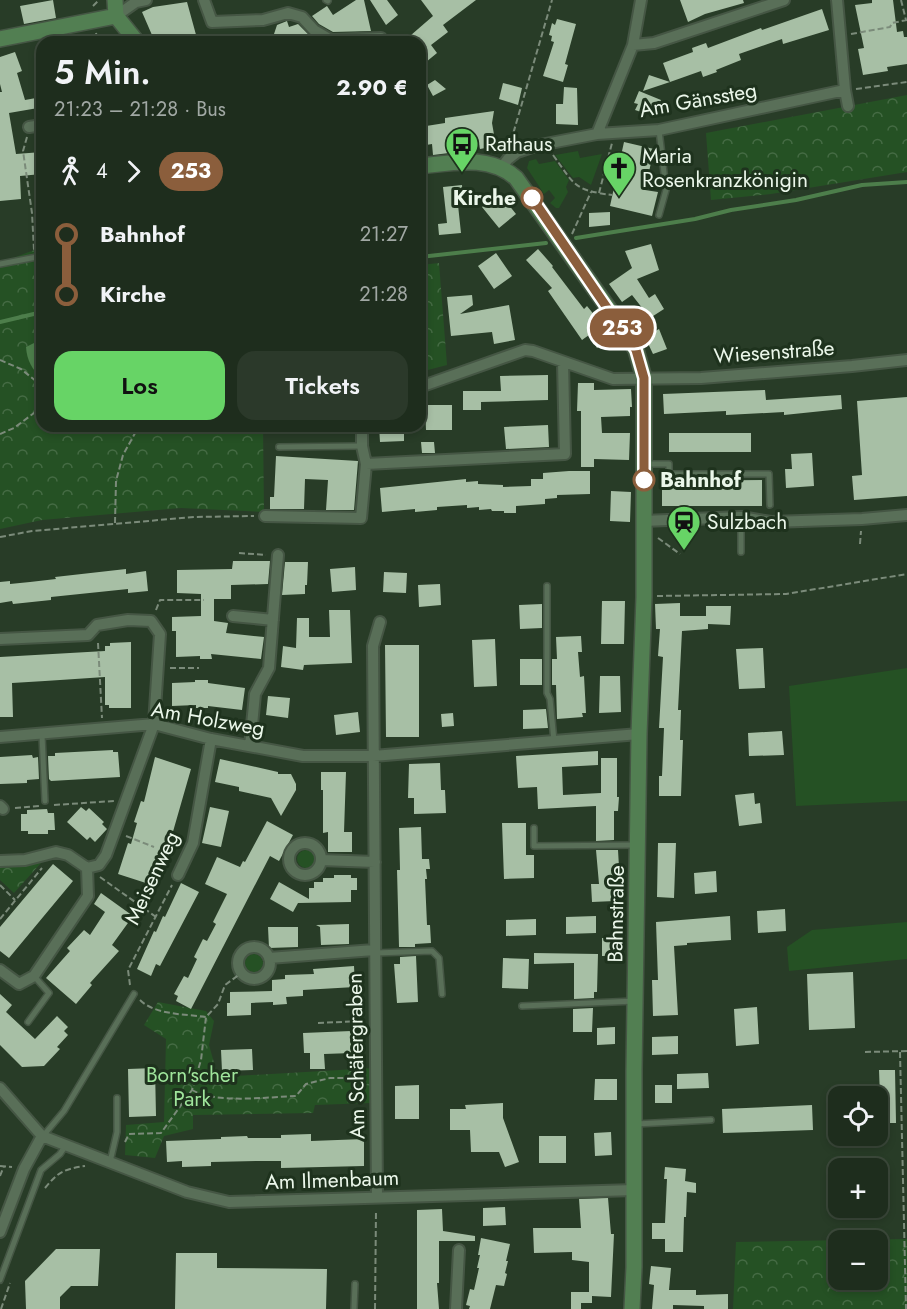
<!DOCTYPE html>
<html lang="de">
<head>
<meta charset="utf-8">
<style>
	:root { --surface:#1e2d1d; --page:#2b392a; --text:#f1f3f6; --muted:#a1a8a4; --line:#3c493b; --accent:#67d466 }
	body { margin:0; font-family:Jost,sans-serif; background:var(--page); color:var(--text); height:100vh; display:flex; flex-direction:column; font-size:22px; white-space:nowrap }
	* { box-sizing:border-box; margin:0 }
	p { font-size:20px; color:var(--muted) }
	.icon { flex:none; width:33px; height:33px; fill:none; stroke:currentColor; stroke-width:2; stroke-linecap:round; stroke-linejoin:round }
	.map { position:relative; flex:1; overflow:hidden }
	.drawer { position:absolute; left:36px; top:36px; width:390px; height:396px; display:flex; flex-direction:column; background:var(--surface); border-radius:18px; box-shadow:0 3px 9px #0003,0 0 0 2px var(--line) }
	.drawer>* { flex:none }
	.badge { padding:0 12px; border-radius:20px; font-size:21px; line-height:39px }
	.buttons { position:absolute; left:828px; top:1086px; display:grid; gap:12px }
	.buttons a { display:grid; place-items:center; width:60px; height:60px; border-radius:12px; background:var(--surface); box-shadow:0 3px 9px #0003,0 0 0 2px var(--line); font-size:30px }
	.map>.badge { position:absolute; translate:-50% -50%; box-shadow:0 0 0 3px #fff }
	.legs { display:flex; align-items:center; gap:9px; height:66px; padding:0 18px; font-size:20px }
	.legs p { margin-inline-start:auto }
	.overview { display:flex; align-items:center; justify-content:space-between; height:102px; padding:0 18px }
	h1 { font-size:33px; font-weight:600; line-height:45px }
	.cta { display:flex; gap:12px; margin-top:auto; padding:12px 18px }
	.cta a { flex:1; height:69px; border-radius:18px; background:var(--accent); color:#111; font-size:24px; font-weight:600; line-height:69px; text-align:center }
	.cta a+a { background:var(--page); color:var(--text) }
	ul { padding:0 18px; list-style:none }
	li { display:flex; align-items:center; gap:21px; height:60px; font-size:22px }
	li i { display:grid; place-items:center; width:9px; height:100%; margin:0 8px; background:currentColor }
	li i::after { content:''; width:15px; height:15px; margin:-8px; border:4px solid; border-radius:50%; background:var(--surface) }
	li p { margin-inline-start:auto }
	li:first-child i { background:linear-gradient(#0000 50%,currentColor 0) }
	li:last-child i { background:linear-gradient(currentColor 50%,#0000 0) }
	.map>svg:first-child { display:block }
	.green { fill:#255124 }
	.forest { fill:url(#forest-crowns); fill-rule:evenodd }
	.water { fill:#4d7e4b }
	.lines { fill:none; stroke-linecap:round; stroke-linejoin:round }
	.stream { stroke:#4d7e4b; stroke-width:4 }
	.building { fill:#a7bfa5 }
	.lane-casing { stroke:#455644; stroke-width:8 }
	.street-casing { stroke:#455644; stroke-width:14 }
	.secondary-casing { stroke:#455644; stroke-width:18 }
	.path { stroke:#7b8b7a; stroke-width:2; stroke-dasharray:6 3; stroke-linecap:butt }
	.lane { stroke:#596f58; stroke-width:5 }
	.street { stroke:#596f58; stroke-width:10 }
	.secondary { stroke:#527f52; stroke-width:15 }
	.line-1-casing { stroke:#fff; stroke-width:14 }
	.line-1 { stroke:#8b5e3c; stroke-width:9 }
	.stop-1-dot { fill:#fff; stroke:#8b5e3c; stroke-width:3 }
	.labels { text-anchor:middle; stroke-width:6; stroke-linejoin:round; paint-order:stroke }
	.street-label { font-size:21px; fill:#ebf7ea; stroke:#1e321d }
	.poi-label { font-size:21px; fill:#ebf7ea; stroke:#1e321d; text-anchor:start }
	.stop-label { font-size:21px; font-weight:bold; fill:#ebf7ea; stroke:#1e321d; text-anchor:end }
	.park-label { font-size:21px; fill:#9fe59b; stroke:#1e321d }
</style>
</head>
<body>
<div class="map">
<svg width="907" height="1309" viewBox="0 0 907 1309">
	<defs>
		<pattern id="forest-crowns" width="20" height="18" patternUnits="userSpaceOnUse" patternTransform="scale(1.5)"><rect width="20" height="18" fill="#255124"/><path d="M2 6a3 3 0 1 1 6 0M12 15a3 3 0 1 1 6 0" fill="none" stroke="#456b44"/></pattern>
	</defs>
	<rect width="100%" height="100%" fill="#283c27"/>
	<!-- green -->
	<path class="green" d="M578 151 580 158 602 154 591 185 579 177 573 178 555 155Z
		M536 159 539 164 555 161 569 180 566 187 568 192 559 208H556L550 203 555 198 549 190 544 194 527 168 529 161Z
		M907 668V801L796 806 789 686Z
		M297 859a9 9 0 1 1 18 0a9 9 0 1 1-18 0Z
		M907 922V959L789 971 787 947 812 930Z
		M245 963a9 9 0 1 1 18 0a9 9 0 1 1-18 0Z"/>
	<!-- forest -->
	<path class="forest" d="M907 95V172L771 194 711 200 706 133Z
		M42 247V426H263L264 512 181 508 42 520 0 529V263Z
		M439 263 447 365 420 372V265Z
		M41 863 14 893 0 880V868Z
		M158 1002 206 1011 214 1021 209 1045 218 1077 374 1068 371 1103 315 1105 313 1113 193 1115V1129L164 1136 155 1158 125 1155 126 1125 164 1122 166 1039 144 1025Z
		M907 1239V1309H733L736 1242ZM838 1240H878V1280H838Z"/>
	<!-- water -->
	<path class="water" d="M42 339V379C32 369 27 361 26 347Z"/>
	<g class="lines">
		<!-- stream -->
		<path class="stream" d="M576 238 695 219 731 210 796 200 862 185 907 182
			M420 257 546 243
			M0 322 42 312"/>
	</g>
	<!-- building -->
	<path class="building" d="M53 0 56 18 24 24 20 6Z
		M356 0H364L371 31 333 32 319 24 312 16 327 6 333 15Z
		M370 0H387L398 15 386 25Z
		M421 0H476L443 25 448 32 431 45 437 53 420 67V42H403L433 16Z
		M680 0H743L744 3 705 14 688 22Z
		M872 0H893L897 32 903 31 904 37H907V64L887 67 888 71 863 75 858 49 864 48 855 5 872 3Z
		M187 2 198 42H155L142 12 153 7Z
		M822 9 829 30 783 44 782 39 739 54 741 60 716 70 717 72 703 77 701 71 670 82 663 63 693 52 692 48 706 43 708 48 761 28 762 30Z
		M557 19 576 24 565 64 568 65 563 82 543 76 554 42 551 41 552 36 549 35 552 23 555 25Z
		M287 21 289 27 298 24 311 37V42H278L274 34 277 25Z
		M15 52 22 71 17 73 25 100 36 98 38 108 9 113 16 154 42 152V174L20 176 21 199 0 201V92H2L0 84V57Z
		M649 75 670 82 643 91Z
		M435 80 446 89 433 96 427 85Z
		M503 83 522 88 518 105 499 99Z
		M564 87 577 88 578 125 556 124V104H563Z
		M639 91 661 100 656 111 649 108 647 114 635 110 638 104 634 103Z
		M494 111 492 123 496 146 480 149 478 139 448 143 449 153 433 155 432 144 420 146V127L445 123V118Z
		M624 142 654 149 645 190 658 192 652 216 610 206Z
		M462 185 463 205H458L461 233 439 235 438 224 447 223 443 187Z
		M499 193 516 214 499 228 482 207Z
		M610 212V225L589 227V213Z
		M651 244 659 270 637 279 649 298 655 294 664 309 650 318 632 295 622 302 609 284 632 268 625 251Z
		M538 249 553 266 552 267 584 309 587 306 612 337 597 348 589 335 582 340 548 291 552 288 526 260Z
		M496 253 512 276 494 289 478 266Z
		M472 295 473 305 460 314 509 305 515 340 494 344 492 332 451 336 447 297Z
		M659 329 667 349 653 354 645 337Z
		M548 375V400L481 402V410H463V391H501L500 376Z
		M578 383H594V390L631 389 632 407H630V416L601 417 602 433H630L629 460 594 459V467H581V411H577Z
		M765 390 766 400 841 395 842 409 784 415V412L726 415V411L664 414 663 394Z
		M907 397V496L854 500 852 476 862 475 857 401Z
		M425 405H452V430H426Z
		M548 425 549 447 506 449 504 427Z
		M379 426H404V441L380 442Z
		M669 433H751V452H669Z
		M421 442H434L435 453H422Z
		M812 453 814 486 786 488 785 469H792L791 454Z
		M276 456 358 461 354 510H326L328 480 305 479 304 509H270V497H274Z
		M569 471H590V494L557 495V498L545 499V504L516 506V513H504V511H492L491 509 479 510V507L467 508V505L437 507V510L415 512V509L382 512 380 488 466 479V482L478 481V484L503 485V487L531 486V479H543V473Z
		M762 480V506H662V481Z
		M611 491 631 492 630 522 610 521Z
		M233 561H270L268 584 231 585V599H214V621L228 623 226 633 264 637 261 659 211 654 212 659H200V656L176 657V631H172V617L201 616V594L177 593V570L232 569Z
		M285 562H308L307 585H305V594L282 595Z
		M355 567 356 590 332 592 330 569Z
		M126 569V574L146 571 148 591 128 593V589L51 597V600L13 604 12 601 0 603V582L10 581V584L30 582 56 579 55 577Z
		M384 572 407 573 406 593 383 592Z
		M440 584 441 605 419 607 418 585Z
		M602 601H625L624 644H601Z
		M680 603V616H706V606H731L730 625 708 624V629L682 631 678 710H681L680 740H683L681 796H659V776H662L664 728H659L663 657 658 656 660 629H656L655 604Z
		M542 604V628L520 629 519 605Z
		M329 610H350L352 663 304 665 303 670 281 667 283 646 296 648 297 618H309V637H330Z
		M581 636 582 652H578L580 677 584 676 586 713H582L583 717 557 719 556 685H552V659H557L556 637Z
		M495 639 497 686 474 687 472 640Z
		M131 642V708H109V705H105V677L45 681 12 683 13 717H0V657L105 651V646H110V643Z
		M385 645H419V737H386Z
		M763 648 765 688 739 689 736 649Z
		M520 659H542V685H520Z
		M600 676H620L621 712 599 713Z
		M195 680H208V683L245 688 242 710 208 706V708H196V705L172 706V683L195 682Z
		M268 696 290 698 288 718 266 715Z
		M546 709 548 728 523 729V710Z
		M358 712 360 732 336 735 334 715Z
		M453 713 454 726 442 727 441 714Z
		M782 731 784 755 749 756 748 733Z
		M113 750V752H118L120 777 51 781 49 779 48 756H55V753Z
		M598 751V765L562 767 563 795 601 793V758H617V797H619L618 811H614V840L596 841V806L538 809 537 787 518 788 516 756Z
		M32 755 33 758 38 757 39 779 27 780V783L0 784V757Z
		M155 757 191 769 168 849 163 862 157 860 149 884 118 874 128 843 131 844 137 823 134 822 141 801 144 802Z
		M220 759 278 772V774H291L296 784V790L281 816 271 798 239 791V787L215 782Z
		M440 763 441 790H445L446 813 414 814V798H408L409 764Z
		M321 772H346L344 832H352V852H328V832L323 833V790H321Z
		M754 793 755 804 760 803 762 823 739 826 735 795Z
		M81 807 86 811 89 808 104 822 102 824 107 829 95 842 90 837 87 840 67 822Z
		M210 807 229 811 221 847 202 843Z
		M47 809 48 813H54L55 830H48V834H28V831H21V814H27V810Z
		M267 821 293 835 279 861 270 856 191 1009 176 1001 178 996 174 994 184 976 188 978 197 959 194 957 203 939 207 941 216 924 213 922 227 894 205 884 217 857 240 867 243 861 245 862Z
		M502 823H526V855H534V878L504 879Z
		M421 827 422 859H429L430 869H426L427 879H425L427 925H430L431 943 415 944V947H399L397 870H400L399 828Z
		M658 843H676L674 898 657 897Z
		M596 850H618L619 867 614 868 615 901 592 902 591 884H599Z
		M53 864 73 881 9 958 0 951V927Z
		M716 871 717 892 695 894 694 873Z
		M334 875H351V878H357V890H351V902L298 903 293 912 270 899 279 882 309 899V888H314V882H323V878H334Z
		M181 883 199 892 160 966 156 964 151 976 137 969 154 931 156 932 163 916 165 917Z
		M101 893 133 916 112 945 119 951 90 983 92 985 76 1004 46 978 70 951 67 948 84 930 90 935 105 912 94 904Z
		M785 909 786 931 758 933 757 911Z
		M596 916V933L566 934V917Z
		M730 916 731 940 687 943V945L674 946 678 1015 653 1016 652 980H658L656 922Z
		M536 919V935L506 936V920Z
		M349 924V944L321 945 320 927 316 925Z
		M268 927H298V947L269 948Z
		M602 938H615V956H602Z
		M534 953 598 954 597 992H594V998L574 999V963L534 964Z
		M416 956 418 1002 397 1003 394 964H400V957Z
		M503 958 529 959 528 989 502 988Z
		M354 966 355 987 303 990V996L286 997 287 1004 273 1005V1002L251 1003V1015L227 1016V1003H230V992L272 991V980L285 979V975L314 974 313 969Z
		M853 972 855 1028 809 1030 807 974Z
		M0 994 12 1005 6 1012 35 1039 57 1016 68 1027 64 1031 68 1035 57 1047 60 1049 44 1066 22 1067 0 1045Z
		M757 1007 759 1044 736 1046 734 1009Z
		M593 1008 592 1032H573V1009Z
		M615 1027V1044L597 1045V1028Z
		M351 1031 352 1053 324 1054 325 1069H310V1053H304L303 1033Z
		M678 1036V1054L652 1055V1037Z
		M252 1049 253 1070 222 1071 221 1050Z
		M155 1068 156 1116 129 1117 128 1069Z
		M879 1070H895L896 1123H881Z
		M708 1073 709 1088 677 1089V1074Z
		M595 1079H617V1100H594Z
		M419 1085V1119H395V1086Z
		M655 1085H672V1103H655Z
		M503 1103V1118L519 1162 505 1167 499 1152H471L470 1130H450V1109H466L465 1105Z
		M812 1105 813 1130 723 1133 722 1109Z
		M611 1132 612 1155 595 1156 594 1133Z
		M311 1134V1141L364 1139V1166L281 1168V1161H258L211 1162V1166L182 1167V1161L167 1162 166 1141 221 1139V1137L247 1136 248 1138H281V1135Z
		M539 1136H566V1163H539Z
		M665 1167 686 1169 685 1181 696 1183V1193L687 1192 686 1217H684L683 1252H665V1239H652V1223H665L667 1179H664Z
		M608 1198 611 1234H614L611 1297 592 1296V1303H581V1309H571V1292H589V1262L572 1260V1252L534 1253 533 1228H581L579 1199Z
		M505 1207 506 1225 483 1226V1208Z
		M442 1209 443 1231 475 1236V1241H439V1283H437L439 1309H417V1210Z
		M481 1238 510 1244 506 1261H508L505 1273 507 1274 504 1286 496 1285 490 1309H469L470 1306 466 1305 470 1289 474 1290 479 1268H477L480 1255H478Z
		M56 1249H100L98 1286H71L60 1297V1309H26L25 1281Z
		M176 1253H217V1268L327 1269 326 1309H175Z
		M651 1266 671 1268 669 1290H696V1295L728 1294V1309H704V1306L673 1305V1309H652L654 1285 649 1284Z"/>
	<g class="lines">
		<defs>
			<path id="lane" d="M326 0 328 1
				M659 130 666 190 659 215
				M0 264 42 256
				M279 447 362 446
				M646 464H669V474H769L770 505
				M741 552V517
				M547 586V693L550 699 554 741
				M42 735 45 801
				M534 828V846L636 845
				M375 953 432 951 439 958 442 994
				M522 1006 635 1001
				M28 1022 49 993 34 976
				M636 1124 711 1120
				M43 1136 64 1111 134 994
				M110 1162 117 1132V1098
				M0 1280 41 1170 60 1154 66 1145
				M354 1309 355 1284"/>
			<path id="street" d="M204 0 212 22 263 20 288 13 302 17 314 30 331 40 381 38
				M837 0 845 90 848 106
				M116 16 136 2 146 0
				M633 45 654 43 784 0
				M29 127 42 125
				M597 134 633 45 641 0
				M502 167 508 159 517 152 535 146 597 134 659 130 845 90
				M420 387 525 350 533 351 613 379 701 378 852 366 907 360
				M366 464 565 454 563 362
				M265 516 361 518 366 464 362 446V426
				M643 521 741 517 771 522 862 519 907 515
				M233 616 273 620
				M0 639 88 635 97 625 128 620 151 621 160 634 154 724 106 855 99 865 87 868 68 855 56 852 25 860 0 861
				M0 737 154 724 211 739 303 756H373L639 734
				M250 746 255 694 269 668 278 555
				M0 806 3 809
				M289 859a16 16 0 1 1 32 0a16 16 0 1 1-32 0Z
				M321 860 375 862
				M178 875 193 843 211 739
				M238 963a16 16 0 1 1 32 0a16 16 0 1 1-32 0Z
				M269 958 374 950
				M0 970 19 984 34 976 88 896 87 868
				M0 1088 42 1136 187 1192 229 1202 635 1190
				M377 1198 373 646 380 622
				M0 1232 24 1169 42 1136
				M456 1309 459 1250"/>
			<path id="secondary" d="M115 0 116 16 137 42
				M0 39 116 16
				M420 166C452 163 489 154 516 178L623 329 636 350 644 378V597L639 734 634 1071V1267L632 1309"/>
		</defs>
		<!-- lane casing -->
		<use href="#lane" class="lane-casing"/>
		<!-- street casing -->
		<use href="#street" class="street-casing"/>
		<!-- secondary casing -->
		<use href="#secondary" class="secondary-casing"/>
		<!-- path -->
		<path class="path" d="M901 0 906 20
			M93 6 99 0
			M96 33 98 42
			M851 34 890 27 892 23 907 20
			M856 89 907 82
			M27 137 23 151 32 213 34 250
			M511 141 552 0
			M553 155C575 185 573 190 612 195
			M599 193 612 143
			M572 234 591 192
			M0 360 21 369 42 386
			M0 434 14 428 42 407
			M115 523 116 481 123 455 139 426
			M0 537 32 531 194 517 254 516
			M658 538 680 554
			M860 544 861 531
			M239 553 266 555
			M657 596 786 594 907 574
			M156 610 160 600H204
			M98 643 102 718
			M170 668H199
			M54 805 114 801
			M15 808 39 806
			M126 836 154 847
			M100 877 156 917
			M0 885 15 900
			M0 919 42 868
			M130 985 128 970 172 885
			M140 1000C155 1015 185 1014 206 1017
			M318 1023 363 1021
			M865 1052 907 1051
			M900 1052 906 1309
			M192 1090C216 1104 268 1097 296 1096L306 1084 330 1078H364
			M125 1142 129 1134 161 1133 192 1090 201 1060 206 1017 218 1004 225 985 240 974
			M0 1166 12 1167
			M0 1176 4 1166
			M45 1188C58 1172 64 1169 85 1166
			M1 1309 10 1283
			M375 1309 376 1210"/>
		<!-- lane -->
		<use href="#lane" class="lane"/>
		<!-- street -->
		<use href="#street" class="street"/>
		<!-- secondary -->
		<use href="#secondary" class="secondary"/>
	</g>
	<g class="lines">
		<defs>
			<path id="line-1" d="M532 198 636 350 644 378V480"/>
		</defs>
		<!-- line-1 casing -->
		<use href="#line-1" class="line-1-casing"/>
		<!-- line-1 -->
		<use href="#line-1" class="line-1"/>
	</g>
	<!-- icons -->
	<defs>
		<symbol id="bus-pin" viewBox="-11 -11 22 30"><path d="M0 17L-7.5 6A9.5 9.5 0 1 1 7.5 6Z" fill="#67d466" stroke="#1e321d"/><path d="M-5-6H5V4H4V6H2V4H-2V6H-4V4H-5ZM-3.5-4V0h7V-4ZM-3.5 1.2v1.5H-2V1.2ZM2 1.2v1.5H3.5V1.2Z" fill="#111"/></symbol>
		<symbol id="church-pin" viewBox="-11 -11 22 30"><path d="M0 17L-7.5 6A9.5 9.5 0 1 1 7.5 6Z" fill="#67d466" stroke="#1e321d"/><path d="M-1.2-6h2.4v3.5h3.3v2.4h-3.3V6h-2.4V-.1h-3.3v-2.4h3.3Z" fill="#111"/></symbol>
		<symbol id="station-pin" viewBox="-11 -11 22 30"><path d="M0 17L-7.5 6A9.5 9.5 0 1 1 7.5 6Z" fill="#67d466" stroke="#1e321d"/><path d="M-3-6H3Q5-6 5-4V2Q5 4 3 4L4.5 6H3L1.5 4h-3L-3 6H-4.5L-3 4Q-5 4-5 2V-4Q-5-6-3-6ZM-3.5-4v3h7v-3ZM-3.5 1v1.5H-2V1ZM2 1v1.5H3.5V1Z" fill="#111"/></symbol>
	</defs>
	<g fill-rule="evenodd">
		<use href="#bus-pin" x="443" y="125" width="38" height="52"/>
		<use href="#church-pin" x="600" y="149" width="38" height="52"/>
		<use href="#station-pin" x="665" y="503" width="38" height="52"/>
	</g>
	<!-- markers -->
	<g class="stop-1-dot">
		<circle cx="532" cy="198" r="10"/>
		<circle cx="644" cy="480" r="10"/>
	</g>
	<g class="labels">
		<!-- street labels -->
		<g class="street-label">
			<text transform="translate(698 100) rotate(-10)" y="7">Am Gänssteg</text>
			<text transform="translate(774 352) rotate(-4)" y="7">Wiesenstraße</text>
			<text transform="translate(208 719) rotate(10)" y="7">Am Holzweg</text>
			<text transform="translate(152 878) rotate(-65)" y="7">Meisenweg</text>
			<text transform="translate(616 914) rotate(-89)" y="7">Bahnstraße</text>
			<text transform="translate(356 1056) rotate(-91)" y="7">Am Schäfergraben</text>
			<text transform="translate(332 1180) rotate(-2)" y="7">Am Ilmenbaum</text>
		</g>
		<!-- poi labels -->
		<g class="poi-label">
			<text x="485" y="151">Rathaus</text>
			<text x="642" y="163">Maria<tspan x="642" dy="24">Rosenkranzkönigin</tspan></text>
			<text x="707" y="529">Sulzbach</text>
		</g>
		<!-- stop labels -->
		<g class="stop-label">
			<text x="516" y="205">Kirche</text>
			<text x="660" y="487" text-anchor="start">Bahnhof</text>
		</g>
		<!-- park labels -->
		<g class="park-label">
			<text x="192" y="1082">Born'scher<tspan x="192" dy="24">Park</tspan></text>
		</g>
	</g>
</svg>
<div class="buttons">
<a><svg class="icon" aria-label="locate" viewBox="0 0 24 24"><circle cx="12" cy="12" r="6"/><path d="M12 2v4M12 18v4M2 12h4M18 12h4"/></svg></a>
<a>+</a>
<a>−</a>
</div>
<b class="badge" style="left:622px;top:328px;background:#8b5e3c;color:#fff">253</b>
<section class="drawer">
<div class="overview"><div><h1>5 Min.</h1><p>21:23 – 21:28 · Bus</p></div><b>2.90 €</b></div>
<div class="legs"><svg class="icon" aria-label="walk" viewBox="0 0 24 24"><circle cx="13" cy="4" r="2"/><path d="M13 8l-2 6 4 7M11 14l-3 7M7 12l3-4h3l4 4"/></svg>4<svg class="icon" aria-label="forward" viewBox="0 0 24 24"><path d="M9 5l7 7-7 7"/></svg><b class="badge" style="background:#8b5e3c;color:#fff">253</b></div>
<ul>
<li><i style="color:#8b5e3c"></i><b>Bahnhof</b><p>21:27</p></li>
<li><i style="color:#8b5e3c"></i><b>Kirche</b><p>21:28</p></li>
</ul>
<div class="cta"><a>Los</a><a>Tickets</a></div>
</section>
</div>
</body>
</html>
